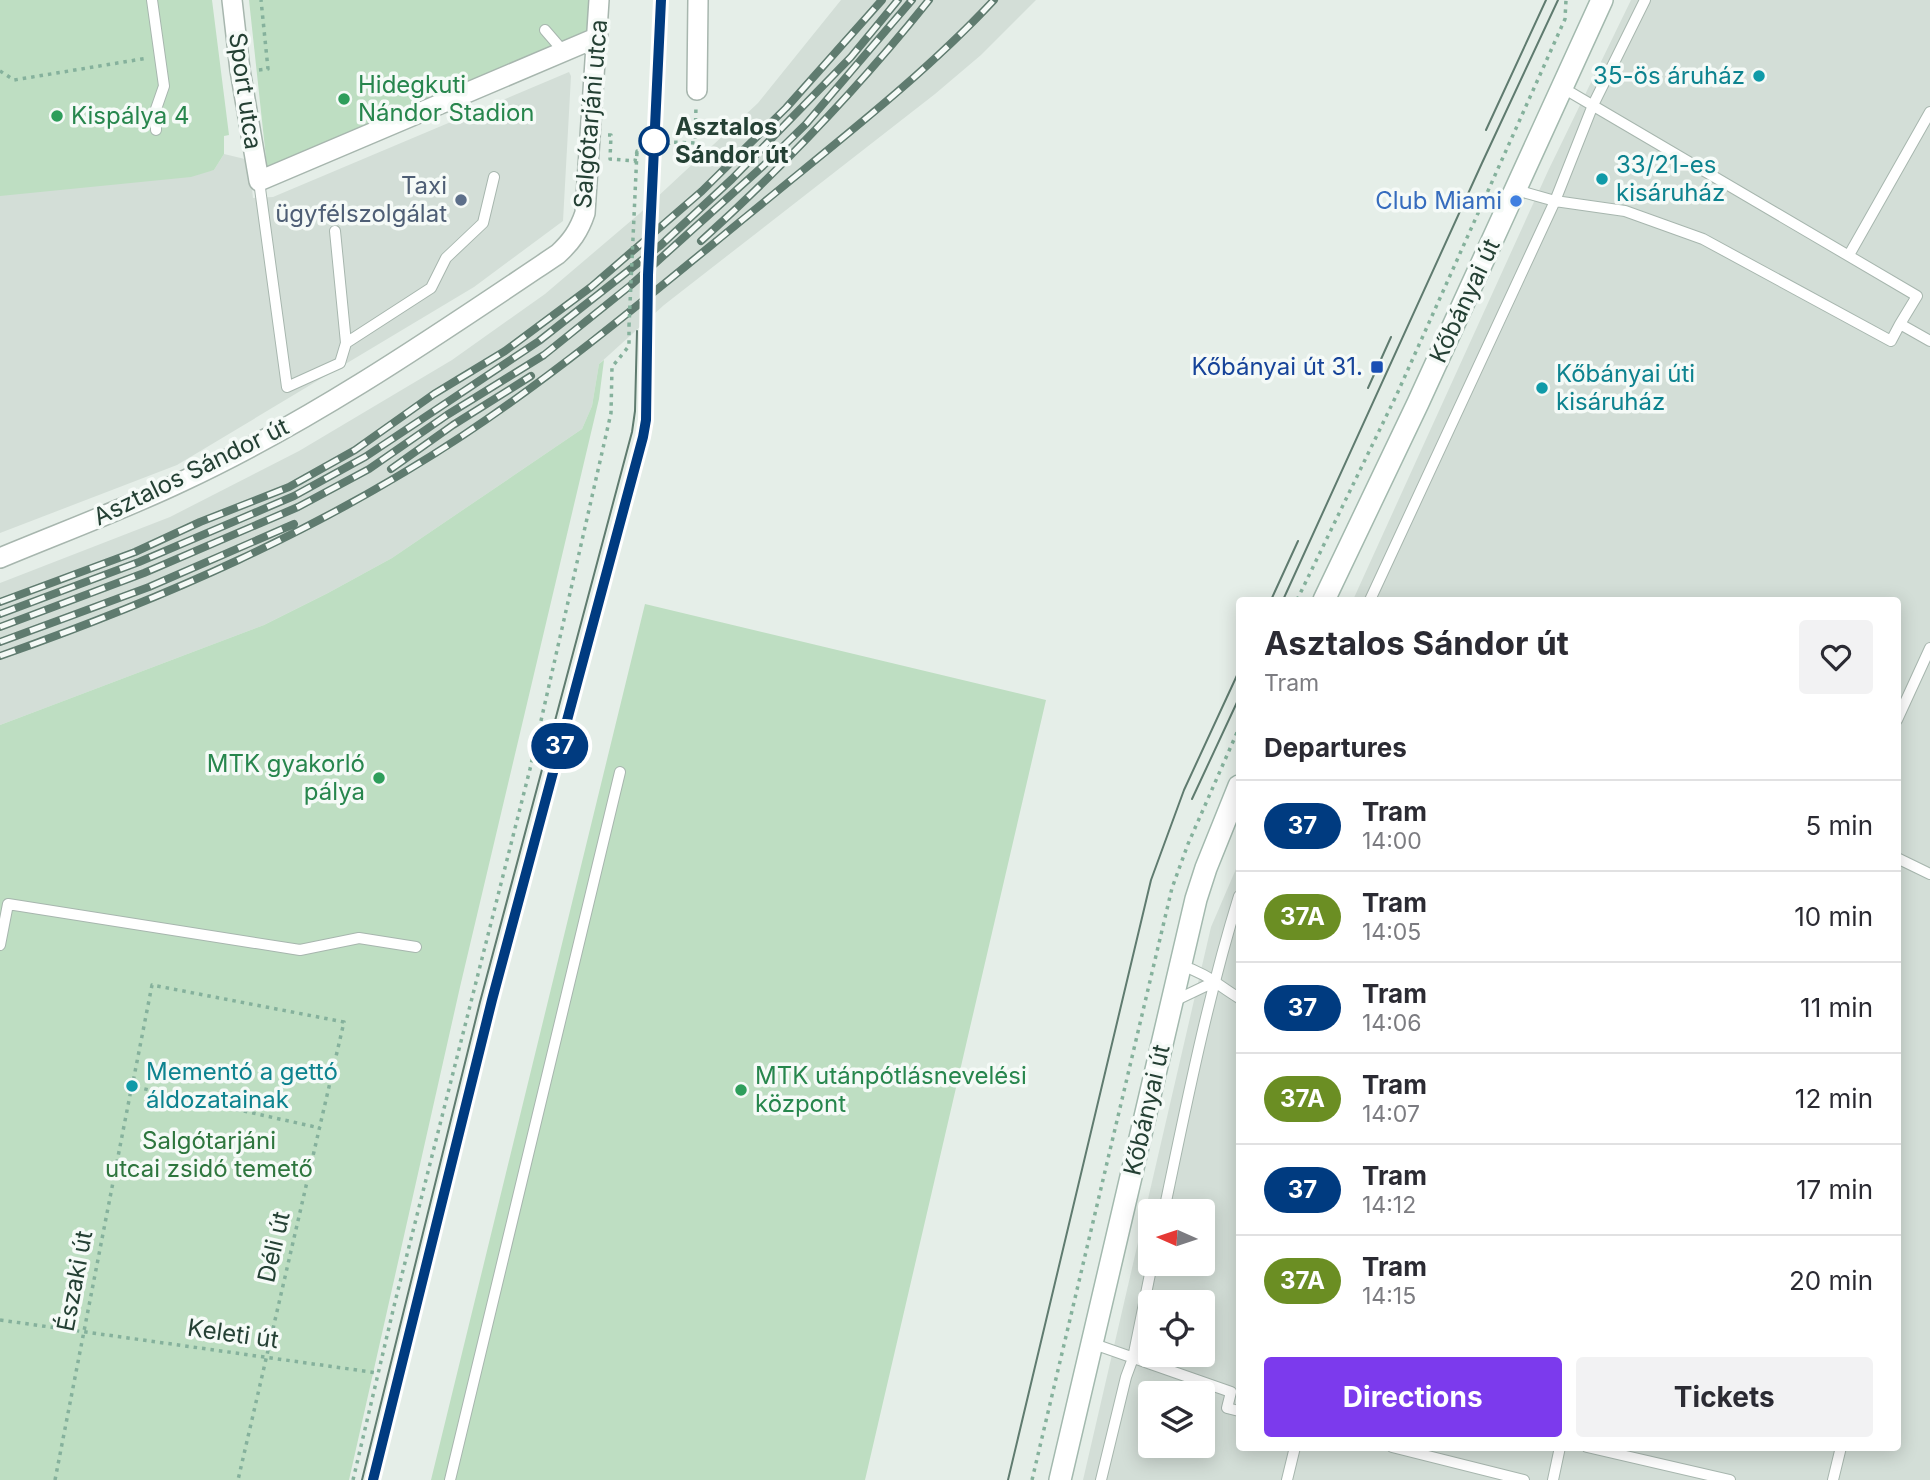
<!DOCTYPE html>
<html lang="en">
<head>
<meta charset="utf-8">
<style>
	:root { --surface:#fff; --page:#f2f2f3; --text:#2b2b33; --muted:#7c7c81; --line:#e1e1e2; --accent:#7c3aed }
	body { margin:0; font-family:Inter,sans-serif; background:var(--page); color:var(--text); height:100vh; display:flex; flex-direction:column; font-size:26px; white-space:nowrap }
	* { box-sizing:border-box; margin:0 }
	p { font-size:23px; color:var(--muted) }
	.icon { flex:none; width:38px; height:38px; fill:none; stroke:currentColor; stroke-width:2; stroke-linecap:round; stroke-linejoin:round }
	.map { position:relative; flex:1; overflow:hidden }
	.drawer { position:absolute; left:1236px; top:597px; width:665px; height:854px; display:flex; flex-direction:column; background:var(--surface); border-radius:7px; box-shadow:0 4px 18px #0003 }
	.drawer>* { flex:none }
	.badge { padding:0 14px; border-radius:23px; font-size:24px; line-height:46px }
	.needle { width:46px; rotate:273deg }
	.buttons { position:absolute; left:1138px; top:1199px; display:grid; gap:14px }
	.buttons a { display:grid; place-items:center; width:77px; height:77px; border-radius:7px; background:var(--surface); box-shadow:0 4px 18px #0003; font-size:35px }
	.map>.badge { position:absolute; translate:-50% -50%; box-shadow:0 0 0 4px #fff }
	h2 { padding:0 28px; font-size:26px; line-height:63px }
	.round { display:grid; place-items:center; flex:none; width:74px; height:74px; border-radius:7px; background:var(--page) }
	.summary { display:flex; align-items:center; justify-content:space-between; height:119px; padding:0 28px }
	h1 { font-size:33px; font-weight:700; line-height:52px }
	.action { display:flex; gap:14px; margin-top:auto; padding:14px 28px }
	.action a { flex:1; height:80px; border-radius:7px; background:var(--accent); color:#fff; font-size:28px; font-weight:700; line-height:80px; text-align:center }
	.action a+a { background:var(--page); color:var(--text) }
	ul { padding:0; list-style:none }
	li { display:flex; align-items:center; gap:21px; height:91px; padding:0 28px; border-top:2px solid var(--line) }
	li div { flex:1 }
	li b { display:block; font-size:26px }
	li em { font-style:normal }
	li .badge { min-width:77px; font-weight:700; text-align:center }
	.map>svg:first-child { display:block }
	.built { fill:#d3ded7; fill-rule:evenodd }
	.green { fill:#bedec2 }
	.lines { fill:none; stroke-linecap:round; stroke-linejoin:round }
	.lane-casing { stroke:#a7b6ae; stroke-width:12 }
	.street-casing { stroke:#a7b6ae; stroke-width:22 }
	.secondary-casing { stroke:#a3b9ae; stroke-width:24 }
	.path { stroke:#85b19c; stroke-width:3.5; stroke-dasharray:3.5 5; stroke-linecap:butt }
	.lane { stroke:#fff; stroke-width:10 }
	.street { stroke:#fff; stroke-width:19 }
	.secondary { stroke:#fff; stroke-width:21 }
	.tram { stroke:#5f7b6f; stroke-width:2 }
	.rail-casing { stroke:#5f7b6f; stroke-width:8 }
	.rail { stroke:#f5faf7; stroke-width:5; stroke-dasharray:16; stroke-linecap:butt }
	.path-bridge { stroke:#85b19c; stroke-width:3.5; stroke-dasharray:3.5 5; stroke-linecap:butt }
	.line-casing { stroke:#fff; stroke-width:16 }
	.line { stroke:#003b80; stroke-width:10 }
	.culture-dot { fill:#0f9aa8; stroke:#f5faf7; stroke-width:2.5 }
	.leisure-dot { fill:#2e9e5b; stroke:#f5faf7; stroke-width:2.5 }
	.stop-dot { fill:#fff; stroke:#003b80; stroke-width:3.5 }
	.service-dot { fill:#5c6f8a; stroke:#f5faf7; stroke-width:2.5 }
	.shop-dot { fill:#3f7fe0; stroke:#f5faf7; stroke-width:2.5 }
	.transit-dot { fill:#1a4fb4; stroke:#f5faf7; stroke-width:2.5 }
	.labels { text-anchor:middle; stroke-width:7; stroke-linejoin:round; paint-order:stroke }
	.culture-label { font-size:24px; fill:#0d838f; stroke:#f5faf7; text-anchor:start }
	.leisure-label { font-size:24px; fill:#27864d; stroke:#f5faf7; text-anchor:start }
	.street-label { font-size:24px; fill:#244034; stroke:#f5faf7 }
	.stop-label { font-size:24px; font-weight:bold; fill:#244034; stroke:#f5faf7; text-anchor:start }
	.service-label { font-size:24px; fill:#4e5e75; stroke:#f5faf7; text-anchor:end }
	.shop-label { font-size:24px; fill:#366cbe; stroke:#f5faf7; text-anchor:end }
	.transit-label { font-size:24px; fill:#164399; stroke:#f5faf7; text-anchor:end }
	.park-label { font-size:24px; fill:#2e763e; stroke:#f5faf7 }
</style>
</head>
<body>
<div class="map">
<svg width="1930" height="1480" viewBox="0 0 1930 1480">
	<rect width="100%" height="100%" fill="#e5eee8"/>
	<!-- built -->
	<path class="built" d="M841 0H1036L981 55 935 94 664 305 599 364 592 406 582 429 392 558 328 593 264 625 0 725V583L170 517 299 451 452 360 545 294 639 214 758 103Z
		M1631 0H1930V1480H1083L1211 927 1239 862V1447H1897V600H1353L1548 171ZM1150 1211H1202V1264H1150ZM1150 1302H1202V1354H1150ZM1150 1393H1202V1446H1150Z
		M569 72 571 76 563 221 474 287 177 465 0 533V195L214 170 224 154 249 160 253 198 273 197Z"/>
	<!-- green -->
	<path class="green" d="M0 0H212L229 135 224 136V154L214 170 191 177 0 196Z
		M249 0H590L588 32 267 167Z
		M604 360 599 399 460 987 349 1480H0V725L264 625 328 593 392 558 582 429 592 406 599 364Z
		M645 604 1046 700 865 1480H431Z"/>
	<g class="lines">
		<defs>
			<path id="lane" d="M152 0 164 86 156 109V130
				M545 30 564 52
				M1563 88 1917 296 1900 324
				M259 181 287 387 340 363 346 343 431 288 446 258 483 223 494 177
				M1516 190 1555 201 1625 211 1703 239 1891 341 1900 324 1930 341
				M335 231 346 343
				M1849 255 1930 112
				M1370 600 1555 201 1593 105 1645 0
				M1897 720 1930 648
				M1897 858 1930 874
				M0 945 8 904 300 950 359 938 416 947
				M1180 965C1208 974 1216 984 1239 998
				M1172 1002 1216 981
				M1164 1211C1186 1106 1207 999 1239 896
				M1091 1343 1231 1392 1227 1408 1239 1411
				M1392 1447 1524 1480
				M1587 1447 1730 1480
				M450 1480 620 772
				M1101 1480 1126 1377 1133 1358 1152 1264
				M1287 1480 1295 1447
				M1553 1480 1560 1447
				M1833 1480 1841 1447"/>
			<path id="street" d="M232 0 240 70 259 181 598 37
				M697 90 698 0
				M0 558C60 533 122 510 181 482 314 420 436 336 558 254 571 242 579 231 585 213L599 0"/>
			<path id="secondary" d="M1324 600 1418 403 1602 0
				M1060 1480 1196 899 1206 868 1239 786"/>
		</defs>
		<!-- lane casing -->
		<use href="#lane" class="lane-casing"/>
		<!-- street casing -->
		<use href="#street" class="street-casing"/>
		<!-- secondary casing -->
		<use href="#secondary" class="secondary-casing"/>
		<!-- path -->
		<path class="path" d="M259 70 268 69 261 0
			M0 71 14 80 148 58
			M608 135H611L610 159 635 161 637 151 660 150 671 142 695 143 696 106
			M1297 600 1397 394 1565 19 1566 0
			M133 1082 136 1087 131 1090 128 1085 133 1082 152 985 344 1022 238 1480
			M136 1087 320 1128
			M0 1320 378 1373
			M55 1480 131 1090
			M353 1480 395 1302 530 769 611 413 612 367 629 346V326
			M1032 1480 1172 888 1188 844 1239 728"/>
		<!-- lane -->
		<use href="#lane" class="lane"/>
		<!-- street -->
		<use href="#street" class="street"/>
		<!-- secondary -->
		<use href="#secondary" class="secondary"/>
		<!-- tram -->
		<path class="tram" d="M1486 130 1546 0
			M1368 388 1391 337
			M1271 600 1298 541
			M1283 600 1482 163 1558 0
			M1192 799 1239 698
			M362 1480 480 1002 632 432 635 411 637 331
			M373 1480 492 1000 643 437 646 420 647 323 661 0
			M1008 1480 1151 880 1184 790 1239 671"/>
		<defs>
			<path id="rail" d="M701 241C783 167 860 86 929 0
				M391 469 453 425 531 376
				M0 602 135 552 200 522 289 487 355 450 434 394 505 351 591 287 702 191 786 108 882 0
				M0 614 139 562 294 496 365 457 539 341 661 245 732 179 851 57 898 0
				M0 627 144 573 298 507 369 469 447 415 544 355 631 285 763 166 806 124 912 0
				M0 642 149 587 294 524
				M0 656C162 599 318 531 462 436 566 367 661 286 758 207 838 141 923 76 994 0"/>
		</defs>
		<!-- rail casing -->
		<use href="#rail" class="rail-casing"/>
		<!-- rail -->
		<use href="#rail" class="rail"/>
		<!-- path-bridge -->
		<path class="path-bridge" d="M629 326 637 151"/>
	</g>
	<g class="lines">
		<defs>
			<path id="line" d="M373 1480 492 1000 643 437 646 420 648 275 661 0"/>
		</defs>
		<!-- line casing -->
		<use href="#line" class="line-casing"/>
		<!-- line -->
		<use href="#line" class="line"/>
	</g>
	<!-- markers -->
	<g class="culture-dot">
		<circle cx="1759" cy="76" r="7"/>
		<circle cx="1602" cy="179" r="7"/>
		<circle cx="1542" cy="388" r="7"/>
		<circle cx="132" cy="1086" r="7"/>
	</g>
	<g class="leisure-dot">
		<circle cx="344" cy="99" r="7"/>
		<circle cx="57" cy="116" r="7"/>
		<circle cx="379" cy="778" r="7"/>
		<circle cx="741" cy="1090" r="7"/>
	</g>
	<circle class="stop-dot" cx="654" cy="141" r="14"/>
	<circle class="service-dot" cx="461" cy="200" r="7"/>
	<circle class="shop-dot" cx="1516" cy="201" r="7"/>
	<rect class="transit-dot" x="1370" y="360" width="14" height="14" rx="3.5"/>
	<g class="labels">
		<!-- culture labels -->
		<g class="culture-label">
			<text x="1745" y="84" text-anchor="end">35-ös áruház</text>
			<text x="1616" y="173">33/21-es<tspan x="1616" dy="28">kisáruház</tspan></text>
			<text x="1556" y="382">Kőbányai úti<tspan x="1556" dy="28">kisáruház</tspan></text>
			<text x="146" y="1080">Mementó a gettó<tspan x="146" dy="28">áldozatainak</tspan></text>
		</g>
		<!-- leisure labels -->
		<g class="leisure-label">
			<text x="358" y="93">Hidegkuti<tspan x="358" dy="28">Nándor Stadion</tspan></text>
			<text x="71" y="124">Kispálya 4</text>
			<text x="365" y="772" text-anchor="end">MTK gyakorló<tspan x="365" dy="28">pálya</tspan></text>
			<text x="755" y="1084">MTK utánpótlásnevelési<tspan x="755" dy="28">központ</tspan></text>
		</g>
		<!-- street labels -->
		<g class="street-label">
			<text transform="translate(245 91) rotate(82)" y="8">Sport utca</text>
			<text transform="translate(591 114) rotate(-85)" y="8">Salgótarjáni utca</text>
			<text transform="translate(1465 301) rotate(-65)" y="8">Kőbányai út</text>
			<text transform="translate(191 472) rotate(-26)" y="8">Asztalos Sándor út</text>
			<text transform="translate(1147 1110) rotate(-77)" y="8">Kőbányai út</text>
			<text transform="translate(274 1247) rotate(-77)" y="8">Déli út</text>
			<text transform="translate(75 1281) rotate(-79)" y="8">Északi út</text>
			<text transform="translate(233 1334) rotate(8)" y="8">Keleti út</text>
		</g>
		<!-- stop labels -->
		<g class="stop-label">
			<text x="675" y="135">Asztalos<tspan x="675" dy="28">Sándor út</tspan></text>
		</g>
		<!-- service labels -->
		<g class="service-label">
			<text x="447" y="194">Taxi<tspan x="447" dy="28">ügyfélszolgálat</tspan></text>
		</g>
		<!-- shop labels -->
		<g class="shop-label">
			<text x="1502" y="209">Club Miami</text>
		</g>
		<!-- transit labels -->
		<g class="transit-label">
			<text x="1363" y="375">Kőbányai út 31.</text>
		</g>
		<!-- park labels -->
		<g class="park-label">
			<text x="209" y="1149">Salgótarjáni<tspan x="209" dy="28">utcai zsidó temető</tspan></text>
		</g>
	</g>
</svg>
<div class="buttons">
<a><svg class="needle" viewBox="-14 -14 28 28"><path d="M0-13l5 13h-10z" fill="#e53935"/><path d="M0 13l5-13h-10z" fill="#7c7c81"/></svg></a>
<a><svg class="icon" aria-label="locate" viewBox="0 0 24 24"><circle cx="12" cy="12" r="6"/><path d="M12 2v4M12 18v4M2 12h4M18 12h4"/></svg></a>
<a><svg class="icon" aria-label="layers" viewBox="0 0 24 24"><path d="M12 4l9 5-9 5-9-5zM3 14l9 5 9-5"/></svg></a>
</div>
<b class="badge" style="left:560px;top:746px;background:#003b80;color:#fff">37</b>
<section class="drawer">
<div class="summary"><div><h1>Asztalos Sándor út</h1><p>Tram</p></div><a class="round"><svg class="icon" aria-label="heart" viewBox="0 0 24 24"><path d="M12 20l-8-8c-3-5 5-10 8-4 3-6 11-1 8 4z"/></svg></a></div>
<h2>Departures</h2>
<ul>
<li><span class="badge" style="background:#003b80;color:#fff">37</span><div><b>Tram</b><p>14:00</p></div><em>5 min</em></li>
<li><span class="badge" style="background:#6b8e23;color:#fff">37A</span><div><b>Tram</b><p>14:05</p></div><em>10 min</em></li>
<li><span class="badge" style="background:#003b80;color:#fff">37</span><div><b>Tram</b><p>14:06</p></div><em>11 min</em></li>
<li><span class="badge" style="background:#6b8e23;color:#fff">37A</span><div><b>Tram</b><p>14:07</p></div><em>12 min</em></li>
<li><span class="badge" style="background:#003b80;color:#fff">37</span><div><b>Tram</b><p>14:12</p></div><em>17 min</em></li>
<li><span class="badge" style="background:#6b8e23;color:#fff">37A</span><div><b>Tram</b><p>14:15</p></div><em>20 min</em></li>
</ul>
<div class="action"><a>Directions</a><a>Tickets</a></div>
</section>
</div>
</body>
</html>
